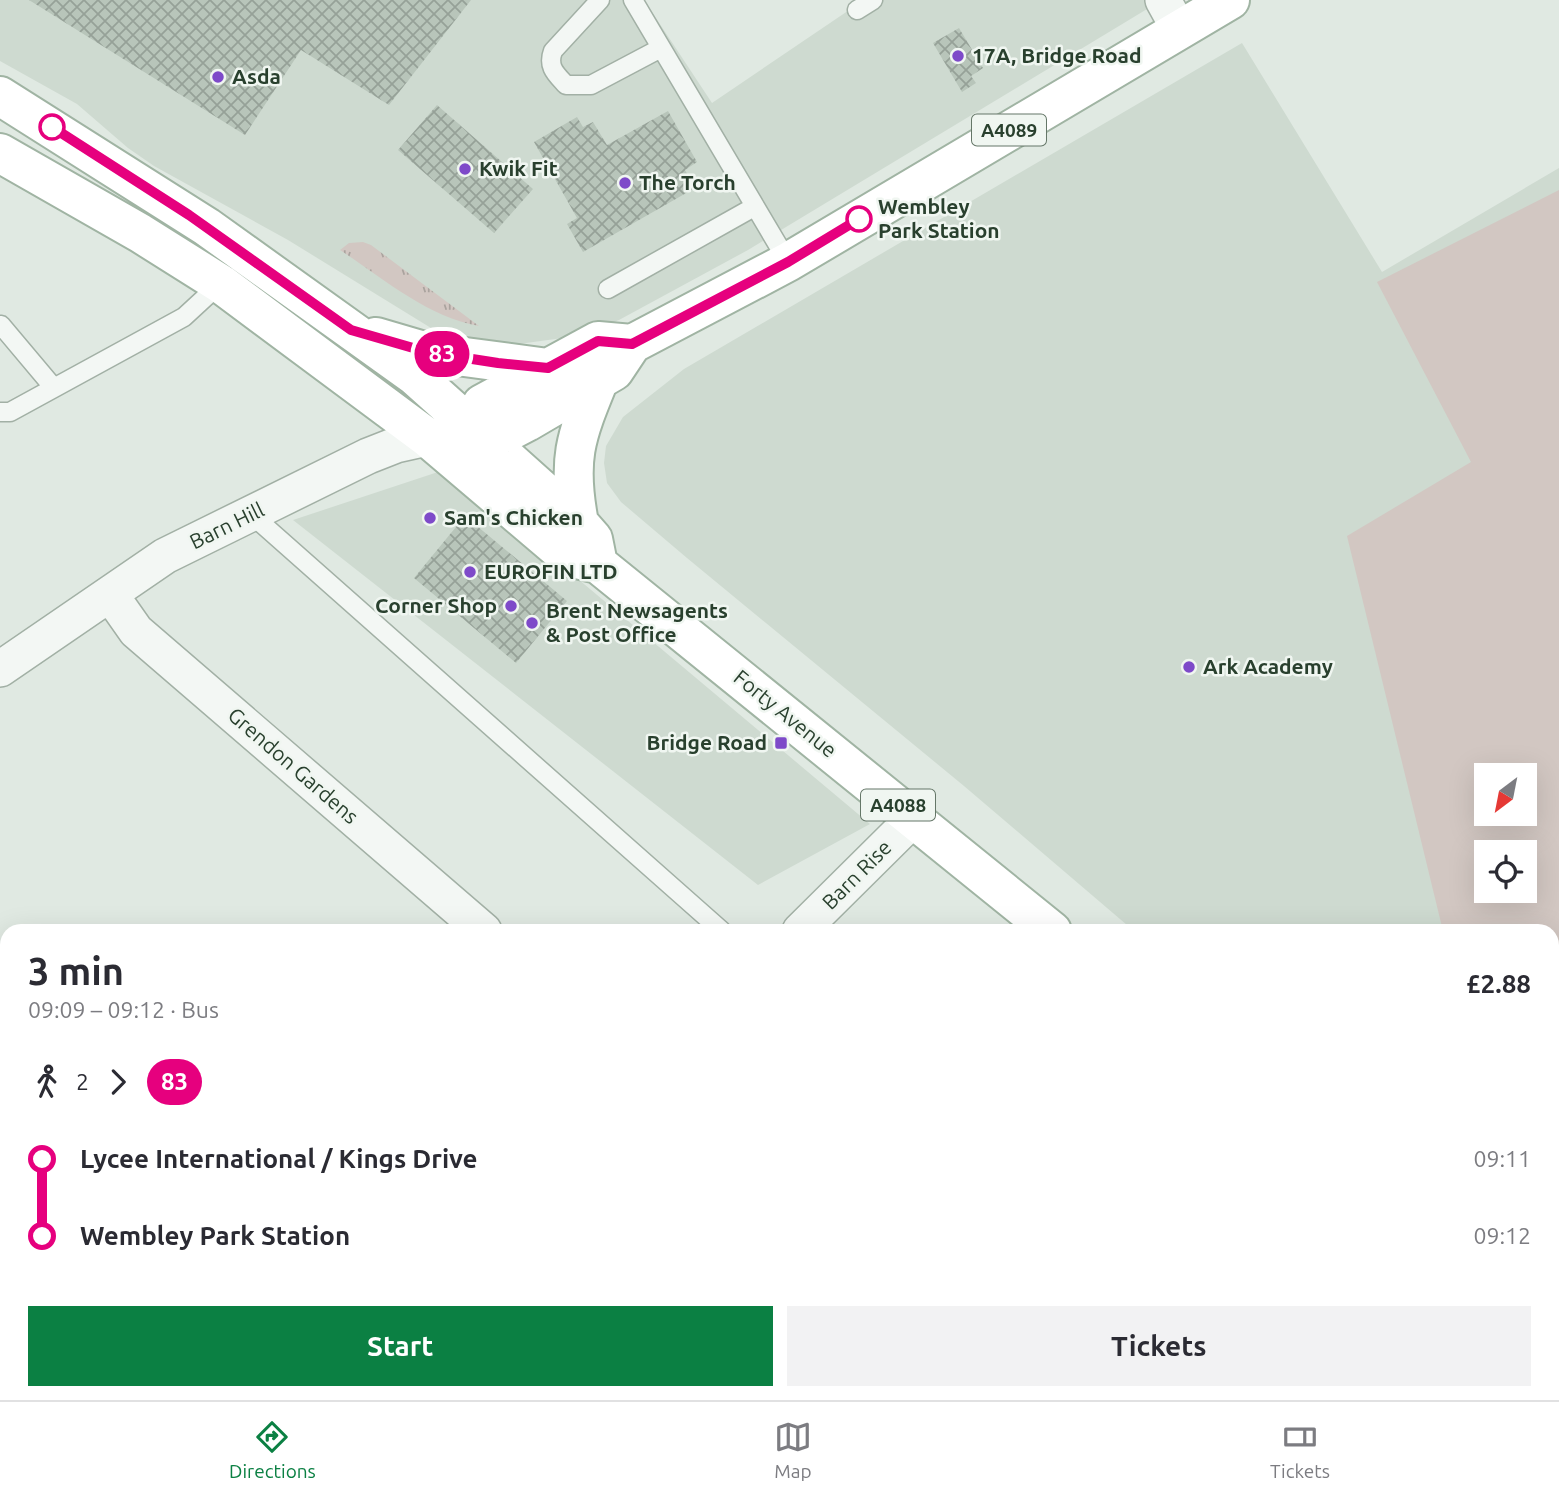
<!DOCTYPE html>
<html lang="en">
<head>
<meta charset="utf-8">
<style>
	:root { --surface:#fff; --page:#f2f2f3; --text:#2b2b33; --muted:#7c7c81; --line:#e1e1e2; --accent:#0b8043 }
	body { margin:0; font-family:Ubuntu,sans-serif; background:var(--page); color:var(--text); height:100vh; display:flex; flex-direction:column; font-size:26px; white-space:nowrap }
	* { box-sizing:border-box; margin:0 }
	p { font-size:23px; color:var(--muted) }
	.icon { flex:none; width:38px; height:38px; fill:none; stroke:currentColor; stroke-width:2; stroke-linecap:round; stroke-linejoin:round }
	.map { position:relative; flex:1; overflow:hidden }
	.sheet { position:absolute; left:0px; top:924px; width:1559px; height:476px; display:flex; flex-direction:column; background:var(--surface); border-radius:21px 21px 0 0; box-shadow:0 7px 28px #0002 }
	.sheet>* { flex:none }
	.badge { padding:0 14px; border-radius:23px; font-size:24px; line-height:46px }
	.needle { width:46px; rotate:212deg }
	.buttons { position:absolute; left:1474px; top:763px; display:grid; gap:14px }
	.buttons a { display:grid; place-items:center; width:63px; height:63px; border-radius:0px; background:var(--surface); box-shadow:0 7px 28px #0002; font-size:35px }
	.map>.badge { position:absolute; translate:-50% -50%; box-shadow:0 0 0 4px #fff }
	.legs { display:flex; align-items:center; gap:10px; height:77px; padding:0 28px; font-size:23px }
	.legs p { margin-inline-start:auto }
	.headline { display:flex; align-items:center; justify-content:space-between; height:119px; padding:0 28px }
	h1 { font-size:38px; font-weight:600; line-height:52px }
	.action { display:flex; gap:14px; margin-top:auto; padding:14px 28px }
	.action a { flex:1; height:80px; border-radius:0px; background:var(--accent); color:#fff; font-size:28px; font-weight:600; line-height:80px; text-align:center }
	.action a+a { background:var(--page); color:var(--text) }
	ul { padding:0 28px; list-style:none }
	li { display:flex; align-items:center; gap:24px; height:77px; font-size:26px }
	li i { display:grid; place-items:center; width:10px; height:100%; margin:0 9px; background:currentColor }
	li i::after { content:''; width:18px; height:18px; margin:-9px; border:5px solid; border-radius:50%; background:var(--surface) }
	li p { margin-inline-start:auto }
	li:first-child i { background:linear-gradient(#0000 50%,currentColor 0) }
	li:last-child i { background:linear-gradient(currentColor 50%,#0000 0) }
	.dock { display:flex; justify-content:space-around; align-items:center; height:98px; border-top:2px solid var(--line); background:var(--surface); font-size:19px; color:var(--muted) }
	.dock a { display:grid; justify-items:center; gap:4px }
	.dock .selected { color:var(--accent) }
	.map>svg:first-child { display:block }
	.built { fill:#cedad0; fill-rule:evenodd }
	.grass { fill:url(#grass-tufts) }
	.park { fill:#d2c7c2; fill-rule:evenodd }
	.building { fill:url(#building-cross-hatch) }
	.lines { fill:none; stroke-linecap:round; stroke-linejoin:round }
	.lane-casing { stroke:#a2b0a5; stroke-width:21 }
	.street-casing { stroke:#a2b0a5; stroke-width:38 }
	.primary-casing { stroke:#a0b4a3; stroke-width:42 }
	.lane { stroke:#f3f7f4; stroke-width:18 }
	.street { stroke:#f3f7f4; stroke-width:35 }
	.primary { stroke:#fff; stroke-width:38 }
	.line-1-casing { stroke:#fff; stroke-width:16 }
	.line-1 { stroke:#e6007e; stroke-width:10 }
	.poi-dot { fill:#7e4ac9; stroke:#f0f6f1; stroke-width:2.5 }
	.stop-1-dot { fill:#fff; stroke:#e6007e; stroke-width:3.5 }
	.labels { text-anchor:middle; stroke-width:5; stroke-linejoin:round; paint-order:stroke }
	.shield { fill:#f0f6f1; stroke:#657768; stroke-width:2 }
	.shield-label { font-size:19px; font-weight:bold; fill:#29402e }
	.poi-label { font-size:21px; font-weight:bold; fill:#29402e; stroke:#f0f6f1; text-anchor:start }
	.stop-label { font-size:21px; font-weight:bold; fill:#29402e; stroke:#f0f6f1; text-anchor:start }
	.street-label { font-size:21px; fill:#29402e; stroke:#f0f6f1 }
</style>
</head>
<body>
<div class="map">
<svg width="1559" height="1400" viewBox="0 0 1559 1400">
	<defs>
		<pattern id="grass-tufts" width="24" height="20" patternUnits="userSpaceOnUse" patternTransform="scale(1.75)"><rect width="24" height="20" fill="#d2c7c2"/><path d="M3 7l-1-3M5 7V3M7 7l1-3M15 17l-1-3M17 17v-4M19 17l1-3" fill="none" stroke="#aaa39e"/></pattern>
		<pattern id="building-cross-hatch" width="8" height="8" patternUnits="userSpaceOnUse" patternTransform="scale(1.75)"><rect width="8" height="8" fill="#b8c5ba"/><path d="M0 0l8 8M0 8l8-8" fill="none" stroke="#96a198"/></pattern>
	</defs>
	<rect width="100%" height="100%" fill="#e0e9e2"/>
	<!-- built -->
	<path class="built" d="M0 0H644L712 103 864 0H1162L748 250 619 320 577 336 498 347 444 336 288 240 154 166 128 148 77 104 0 61Z
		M1242 43 1382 272 1559 168V1400L1552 1393V931H1134L964 786 687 558 621 502 607 483 604 463 606 446 623 417 684 369ZM1486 775H1524V814H1486ZM1486 852H1524V891H1486Z
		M447 469 870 824 758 885 293 520Z"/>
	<!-- grass -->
	<path class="grass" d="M363 242 371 245 479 326C427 317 383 278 340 250L349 243Z"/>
	<!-- park -->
	<path class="park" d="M1559 190V1232L1552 1234V931H1443L1347 536 1471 462 1377 282ZM1486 775H1524V814H1486ZM1486 852H1524V891H1486Z"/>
	<!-- building -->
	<path class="building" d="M29 0H471L389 105 301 50 245 135Z
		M959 28 983 68 971 76 976 83 962 92 933 43Z
		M437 105 533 189 494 233 398 150Z
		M668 111 697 162 685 170 695 188 583 252 567 224 577 218 534 142 577 117 583 127 593 122 607 145Z
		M465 516 567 601 516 663 414 578Z"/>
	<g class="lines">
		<defs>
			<path id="lane" d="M600 0 553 51C547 67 556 74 566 85H591L661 48
				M633 0 788 262
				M857 10 873 0
				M608 289 754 207
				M1 325 54 388
				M0 412H10L184 317 223 281
				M252 515 722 931
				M1547 1400 1559 1391"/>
			<path id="street" d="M1163 0 1179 29
				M110 594 136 631 484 931
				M0 669 165 556 368 456 396 445 450 433
				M800 931 914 818
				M0 989 7 995
				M431 1393 436 1400
				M884 1393 889 1400
				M1151 1393 1157 1400
				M154 1400 163 1393"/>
			<path id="primary" d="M0 96 207 227 415 376 579 523 593 539 598 564 1052 931
				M0 153 140 233 221 284 428 438 568 557 598 564
				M376 337 427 352 548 368
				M475 428 506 433 527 422 614 371 632 344 788 262 1230 0
				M475 428 482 404 598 341 632 344
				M579 523C567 460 575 438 599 380
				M1474 1393 1480 1400"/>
		</defs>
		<!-- lane casing -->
		<use href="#lane" class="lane-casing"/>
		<!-- street casing -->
		<use href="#street" class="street-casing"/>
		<!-- primary casing -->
		<use href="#primary" class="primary-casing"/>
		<!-- lane -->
		<use href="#lane" class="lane"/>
		<!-- street -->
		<use href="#street" class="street"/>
		<!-- primary -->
		<use href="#primary" class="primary"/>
	</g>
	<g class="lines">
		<defs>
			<path id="line-1" d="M52 127 189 215 351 330 427 352 498 363 548 368 598 341 632 344 788 262 859 219"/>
		</defs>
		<!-- line-1 casing -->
		<use href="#line-1" class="line-1-casing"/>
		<!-- line-1 -->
		<use href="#line-1" class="line-1"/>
	</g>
	<!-- markers -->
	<g class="poi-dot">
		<circle cx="958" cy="56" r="7"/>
		<circle cx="218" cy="77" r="7"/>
		<circle cx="465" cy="169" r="7"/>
		<circle cx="625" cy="183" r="7"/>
		<circle cx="430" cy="518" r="7"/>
		<circle cx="470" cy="572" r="7"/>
		<circle cx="511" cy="606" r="7"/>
		<circle cx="532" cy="623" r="7"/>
		<circle cx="1189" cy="667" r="7"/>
		<rect x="774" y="736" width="14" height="14" rx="3.5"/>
	</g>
	<g class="stop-1-dot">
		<circle cx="52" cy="127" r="12"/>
		<circle cx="859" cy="219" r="12"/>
	</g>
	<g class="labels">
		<!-- shield labels -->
		<g class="shield">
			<rect x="972" y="114.5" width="74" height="31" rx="5"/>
			<rect x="861" y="789.5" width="74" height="31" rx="5"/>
		</g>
		<g class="shield-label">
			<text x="1009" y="137">A4089</text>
			<text x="898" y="812">A4088</text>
		</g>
		<!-- poi labels -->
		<g class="poi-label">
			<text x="972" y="63">17A, Bridge Road</text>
			<text x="232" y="84">Asda</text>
			<text x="479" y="176">Kwik Fit</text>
			<text x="639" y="190">The Torch</text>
			<text x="444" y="525">Sam's Chicken</text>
			<text x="484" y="579">EUROFIN LTD</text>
			<text x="497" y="613" text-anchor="end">Corner Shop</text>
			<text x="546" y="618">Brent Newsagents<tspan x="546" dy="24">&amp; Post Office</tspan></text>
			<text x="1203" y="674">Ark Academy</text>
			<text x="767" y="750" text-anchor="end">Bridge Road</text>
		</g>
		<!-- stop labels -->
		<g class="stop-label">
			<text x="878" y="214">Wembley<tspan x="878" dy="24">Park Station</tspan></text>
		</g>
		<!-- street labels -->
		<g class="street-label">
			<text transform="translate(227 526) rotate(-26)" y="7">Barn Hill</text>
			<text transform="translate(785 714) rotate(39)" y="7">Forty Avenue</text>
			<text transform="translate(293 766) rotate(41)" y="7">Grendon Gardens</text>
			<text transform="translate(857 875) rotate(-45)" y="7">Barn Rise</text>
		</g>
	</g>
</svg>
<div class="buttons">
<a><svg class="needle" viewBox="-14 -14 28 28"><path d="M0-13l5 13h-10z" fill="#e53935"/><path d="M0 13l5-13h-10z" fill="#7c7c81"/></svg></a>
<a><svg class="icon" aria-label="locate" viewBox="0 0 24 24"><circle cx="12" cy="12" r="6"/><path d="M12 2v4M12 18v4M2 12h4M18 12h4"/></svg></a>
</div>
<b class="badge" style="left:442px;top:354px;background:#e6007e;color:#fff">83</b>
<section class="sheet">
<div class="headline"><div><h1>3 min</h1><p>09:09 – 09:12 · Bus</p></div><b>£2.88</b></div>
<div class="legs"><svg class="icon" aria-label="walk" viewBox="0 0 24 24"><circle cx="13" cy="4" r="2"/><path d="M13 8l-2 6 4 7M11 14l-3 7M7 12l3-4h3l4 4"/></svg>2<svg class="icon" aria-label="forward" viewBox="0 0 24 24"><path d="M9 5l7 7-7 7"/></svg><b class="badge" style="background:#e6007e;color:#fff">83</b></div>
<ul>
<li><i style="color:#e6007e"></i><b>Lycee International / Kings Drive</b><p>09:11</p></li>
<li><i style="color:#e6007e"></i><b>Wembley Park Station</b><p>09:12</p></li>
</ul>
<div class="action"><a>Start</a><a>Tickets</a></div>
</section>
</div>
<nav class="dock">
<a class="selected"><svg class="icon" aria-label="directions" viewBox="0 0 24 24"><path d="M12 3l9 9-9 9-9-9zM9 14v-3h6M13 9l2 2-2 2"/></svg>Directions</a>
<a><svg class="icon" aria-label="map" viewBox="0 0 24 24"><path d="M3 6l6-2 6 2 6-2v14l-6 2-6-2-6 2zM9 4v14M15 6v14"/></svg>Map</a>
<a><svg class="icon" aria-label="tickets" viewBox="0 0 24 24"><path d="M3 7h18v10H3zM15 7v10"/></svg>Tickets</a>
</nav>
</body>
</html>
